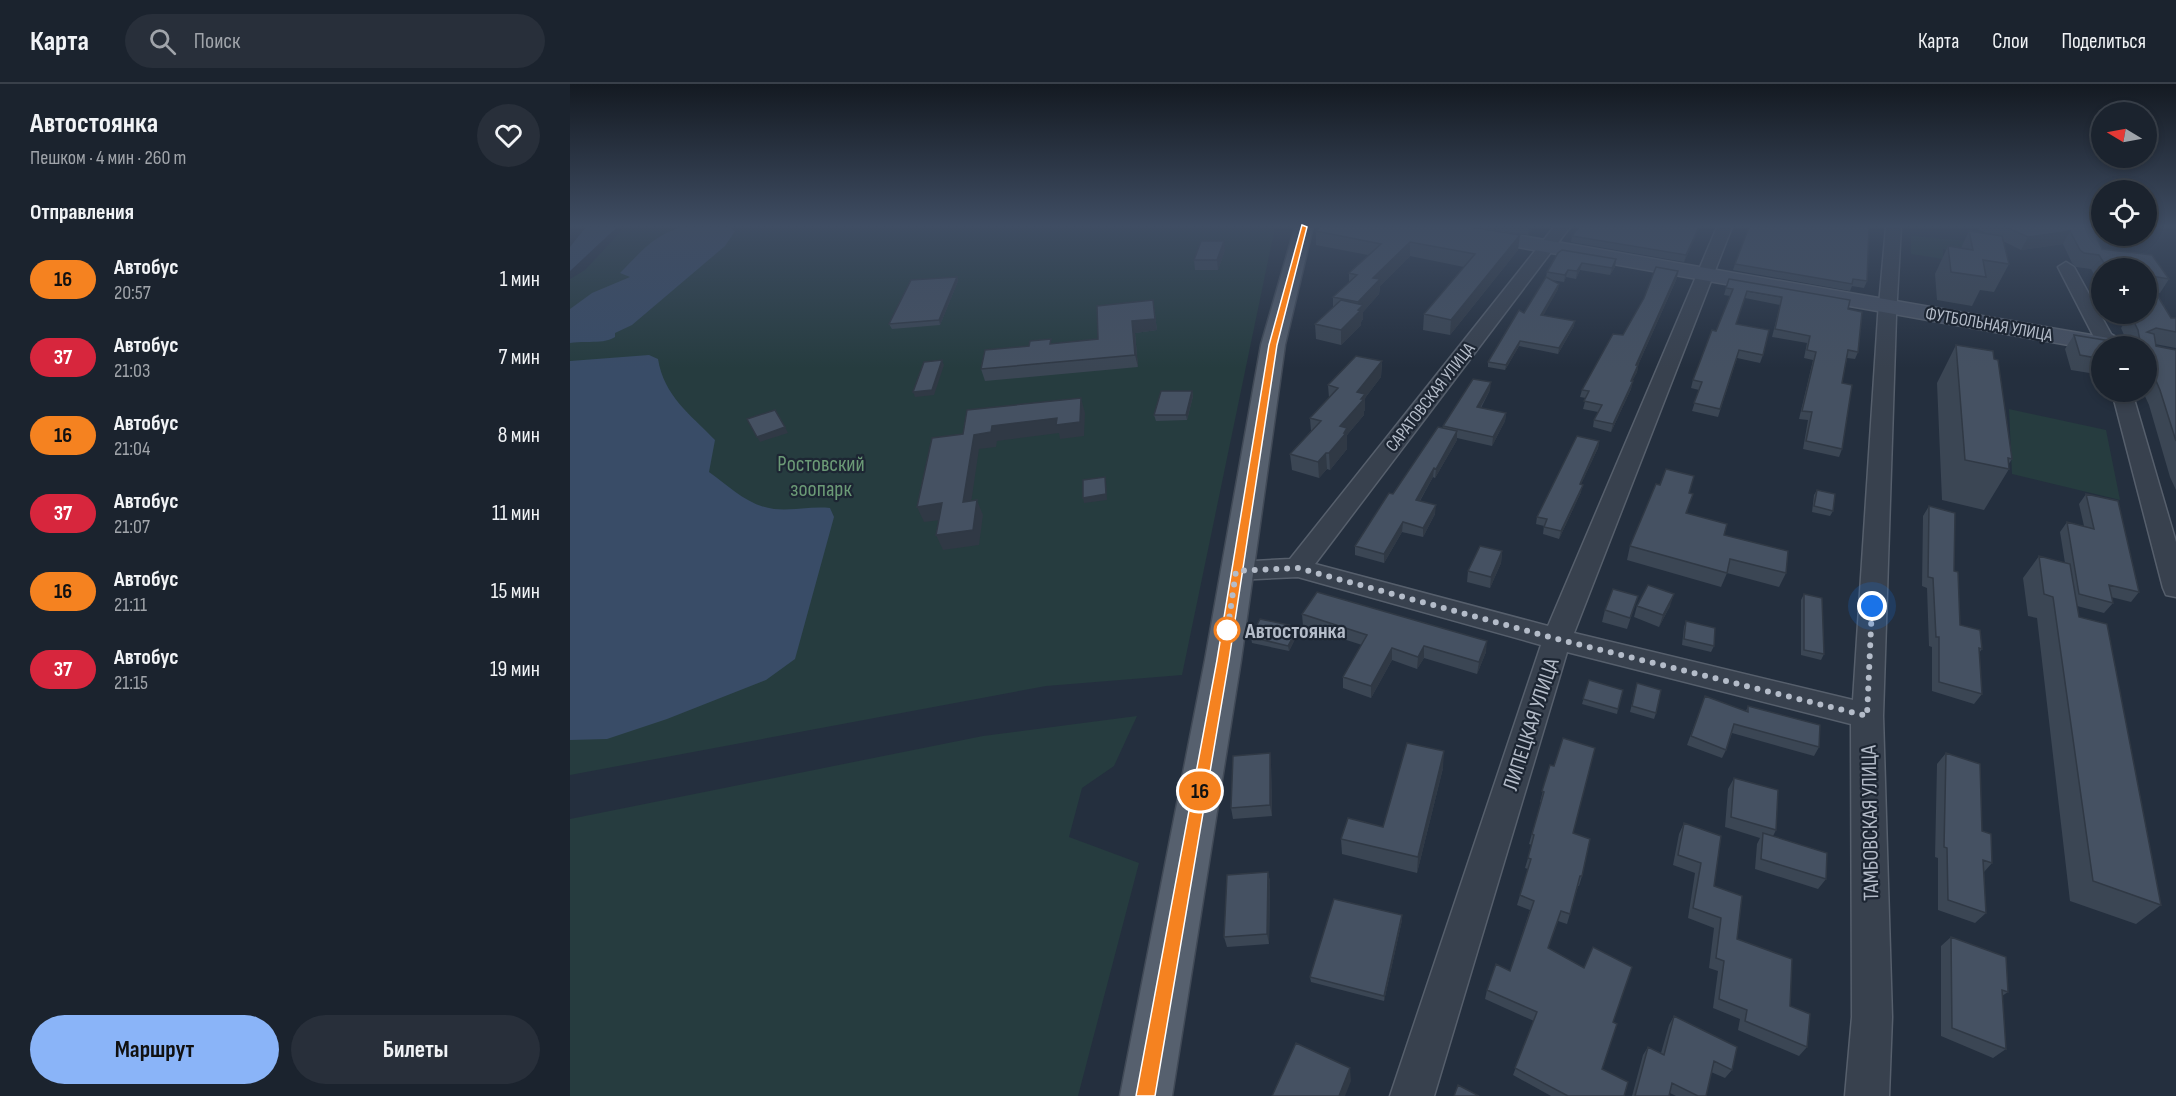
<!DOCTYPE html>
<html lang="ru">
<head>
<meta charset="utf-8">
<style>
	:root { --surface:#1b232e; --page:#282f3a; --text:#f1f3f6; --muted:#a0a4aa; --line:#39404a; --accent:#8ab4f8 }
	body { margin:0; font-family:"Sofia Sans Condensed",sans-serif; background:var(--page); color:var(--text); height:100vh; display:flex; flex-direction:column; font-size:22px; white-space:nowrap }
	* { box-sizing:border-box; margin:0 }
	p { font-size:20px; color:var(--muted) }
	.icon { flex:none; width:33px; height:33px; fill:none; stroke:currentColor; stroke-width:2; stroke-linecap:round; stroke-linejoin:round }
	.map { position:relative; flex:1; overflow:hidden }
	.side { display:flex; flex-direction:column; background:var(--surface); width:570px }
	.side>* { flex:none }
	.badge { padding:0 12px; border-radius:20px; font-size:21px; line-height:39px }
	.needle { width:39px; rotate:280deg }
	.controls { position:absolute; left:1521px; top:18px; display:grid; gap:12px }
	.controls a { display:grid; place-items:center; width:66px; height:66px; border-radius:50%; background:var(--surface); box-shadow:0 3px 9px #0003,0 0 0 2px var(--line); font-size:30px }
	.you { position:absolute; width:30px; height:30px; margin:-15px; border:4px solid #fff; border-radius:50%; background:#1a73e8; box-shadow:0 0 0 9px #1a73e833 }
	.map>.badge { position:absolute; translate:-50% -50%; box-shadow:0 0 0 3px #fff }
	h2 { padding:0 30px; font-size:22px; line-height:54px }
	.round { display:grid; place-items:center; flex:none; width:63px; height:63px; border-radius:32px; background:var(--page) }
	.overview { display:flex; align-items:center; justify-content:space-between; height:102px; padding:0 30px }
	h1 { font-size:28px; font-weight:700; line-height:45px }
	.cta { display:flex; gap:12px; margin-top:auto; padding:12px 30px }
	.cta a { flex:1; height:69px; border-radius:36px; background:var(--accent); color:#111; font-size:24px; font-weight:700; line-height:69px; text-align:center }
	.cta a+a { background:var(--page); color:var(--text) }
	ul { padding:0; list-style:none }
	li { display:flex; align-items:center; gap:18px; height:78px; padding:0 30px }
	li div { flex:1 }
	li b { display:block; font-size:22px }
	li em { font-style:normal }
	li .badge { min-width:66px; font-weight:700; text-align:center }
	header { display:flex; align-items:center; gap:36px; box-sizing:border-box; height:84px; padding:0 30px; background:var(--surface); border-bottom:2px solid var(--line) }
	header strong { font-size:28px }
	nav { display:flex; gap:33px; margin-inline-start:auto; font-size:21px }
	.search { width:420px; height:54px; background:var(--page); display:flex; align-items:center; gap:15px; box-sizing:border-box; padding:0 21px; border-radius:33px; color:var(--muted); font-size:22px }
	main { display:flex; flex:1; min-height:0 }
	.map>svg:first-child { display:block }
	.green { fill:#263c3f }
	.water { fill:#394c67 }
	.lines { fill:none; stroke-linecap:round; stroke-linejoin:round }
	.minor-casing { stroke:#565f6c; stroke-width:3 }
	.secondary-casing { stroke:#565f6c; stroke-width:3 }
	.primary-casing { stroke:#414a57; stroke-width:3 }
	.minor { fill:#38414e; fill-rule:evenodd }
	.secondary { fill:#465061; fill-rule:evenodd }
	.primary { fill:#56606e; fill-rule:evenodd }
	.wall { fill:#3b4654 }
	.shaded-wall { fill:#303945 }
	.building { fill:#455162; stroke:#303945; stroke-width:1.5 }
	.line { fill:#f58220; stroke:#fff; stroke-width:1.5 }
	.walk { stroke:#b4bcc9; stroke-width:6; stroke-dasharray:0 10.8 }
	.stop-dot { fill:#fff; stroke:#f58220; stroke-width:3 }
	.labels { text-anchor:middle; stroke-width:4.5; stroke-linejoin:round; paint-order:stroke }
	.far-street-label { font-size:18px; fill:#b4bcc9; stroke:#1d2633 }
	.park-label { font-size:22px; fill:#6b9a76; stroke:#1d2633 }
	.stop-label { font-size:22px; font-weight:bold; fill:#b4bcc9; stroke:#1d2633; text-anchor:start }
	.street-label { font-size:22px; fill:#b4bcc9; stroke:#1d2633 }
</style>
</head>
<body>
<header>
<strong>Карта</strong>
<div class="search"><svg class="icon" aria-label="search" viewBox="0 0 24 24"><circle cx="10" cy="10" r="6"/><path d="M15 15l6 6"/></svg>Поиск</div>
<nav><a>Карта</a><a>Слои</a><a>Поделиться</a></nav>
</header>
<main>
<section class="side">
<div class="overview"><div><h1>Автостоянка</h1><p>Пешком · 4 мин · 260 m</p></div><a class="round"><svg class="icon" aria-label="heart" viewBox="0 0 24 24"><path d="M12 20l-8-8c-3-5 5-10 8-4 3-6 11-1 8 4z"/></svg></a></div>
<h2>Отправления</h2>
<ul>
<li><span class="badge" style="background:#f58220;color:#111">16</span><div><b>Автобус</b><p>20:57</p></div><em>1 мин</em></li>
<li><span class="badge" style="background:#d7263d;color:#fff">37</span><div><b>Автобус</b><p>21:03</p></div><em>7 мин</em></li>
<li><span class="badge" style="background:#f58220;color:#111">16</span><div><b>Автобус</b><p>21:04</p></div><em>8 мин</em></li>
<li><span class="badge" style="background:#d7263d;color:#fff">37</span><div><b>Автобус</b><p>21:07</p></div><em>11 мин</em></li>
<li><span class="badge" style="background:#f58220;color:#111">16</span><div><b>Автобус</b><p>21:11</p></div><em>15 мин</em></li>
<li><span class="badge" style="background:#d7263d;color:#fff">37</span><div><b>Автобус</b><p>21:15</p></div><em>19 мин</em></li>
</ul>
<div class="cta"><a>Маршрут</a><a>Билеты</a></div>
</section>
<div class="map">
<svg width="1606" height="1012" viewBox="0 0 1606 1012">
	<rect width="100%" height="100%" fill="#242f3e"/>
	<!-- green -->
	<path class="green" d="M55 143H705L612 591 476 602 0 691V195L15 186Z
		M1341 152 1410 158 1417 171 1373 165V175L1341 170Z
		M1439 325 1536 346 1550 416 1442 390Z
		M567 632 544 682 512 704 499 753 569 779 508 1012H0V735L413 652Z"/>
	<!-- water -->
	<path class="water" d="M16 143H47L0 187V163Z
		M113 143H160L165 147 155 162 62 241 45 249V253C32 261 15 256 0 259V225L22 209 60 193 50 189C71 168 83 151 113 143Z
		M79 271 88 275C94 312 120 330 145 356L139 388C159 402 178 422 204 425 223 427 241 422 260 424L264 433 225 575 196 596 97 635 37 655 0 656V277Z"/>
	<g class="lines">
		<defs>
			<path id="minor" d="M984 143H1000L745 480 978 542 1147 143H1162L1004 549 1283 616 1308 232 1316 143H1331L1326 232 1313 632 1322 933 1319 1012H1275L1282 933 1281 640 997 568 864 1012H820L971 561 728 493 666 496 657 493 653 487 657 481 666 478 720 475Z
				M1496 178 1504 183 1541 250 1554 258 1556 262H1535L1526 257 1488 183Z
				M1542 308H1562L1606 458V513L1596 511 1593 504Z"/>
			<path id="secondary" d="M860 143H900L1544 255 1552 257 1556 262H1532V267L869 149 862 147Z"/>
			<path id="primary" d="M725 143H743L715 261 671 576 602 1012H550L635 576 691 261Z"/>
		</defs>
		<!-- minor casing -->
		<use href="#minor" class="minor-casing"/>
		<!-- secondary casing -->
		<use href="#secondary" class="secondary-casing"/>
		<!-- primary casing -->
		<use href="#primary" class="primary-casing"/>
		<!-- minor -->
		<use href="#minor" class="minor"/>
		<!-- secondary -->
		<use href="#secondary" class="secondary"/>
		<!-- primary -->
		<use href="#primary" class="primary"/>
	</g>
	<!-- wall -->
	<path class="wall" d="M911 143H964L958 151Z
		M1009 143H1130L1114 178 1001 158 1002 152Z
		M1403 143H1532V145L1523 144 1532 165 1582 171 1599 195 1590 209 1586 208 1601 234H1606V264L1585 260 1586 262 1606 266V406L1600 393 1579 321 1573 308H1576V262H1532V291L1501 286 1495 265 1504 251 1558 260 1551 244 1553 241 1546 230H1576V184H1532V204L1521 185 1506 183 1502 179 1493 160 1451 166 1433 157 1439 180 1424 208 1410 206 1402 222 1367 216 1365 190 1378 162 1391 164 1399 147 1418 150Z
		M746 147 948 166 880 251 853 246 854 230 894 183 840 172 810 202 809 210 793 228V235L791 238V241L771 261 746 255 745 240 763 224V213L779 198V189L798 171 746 161Z
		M655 166 648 186H625L624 176Z
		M988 169 1046 175 1045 183 1040 191 1010 186 1006 195 996 193 994 198 981 196 988 205 973 231 1004 242 988 270 949 262 935 286 918 283V278L954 229 976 193 977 188Z
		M1165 180 1297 197 1294 204 1282 202 1280 207 1163 186Z
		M387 193 388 197 370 241 322 245 319 240Z
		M1107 194 1068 281 1067 288 1062 297 1061 305 1041 348 1023 343 1024 336 1028 328 1013 325 1016 314 1010 313 1012 306 1053 251Z
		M1156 204 1278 225 1288 268 1285 275 1277 274 1272 299V365L1269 373 1233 365 1238 336 1229 335 1243 276 1234 274 1237 259 1202 253 1210 221 1175 214 1166 240 1193 271 1190 279 1167 274 1148 333 1122 327 1129 306 1121 304 1123 296 1146 247 1160 212 1154 211Z
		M583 216 587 246 565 249 568 283 415 297 411 285 459 262 528 255Z
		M1386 261 1442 375 1438 381 1439 385 1414 426 1372 416 1367 299Z
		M812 277 811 293 795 314V326L794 327V331L777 351V365L760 386 757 385 749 394 722 386 720 370 741 347 740 334 759 314 758 301Z
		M920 306 911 324 936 329 935 337 922 362 887 354V356L865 394 863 393 850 417 865 430 853 453 832 448 814 479 785 471V462L873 344V342Z
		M622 307 623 312 617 336 586 337 584 331Z
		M1029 357 1028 364 1011 400V408L989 455 973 450 974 442 966 440 967 433Z
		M1247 406 1263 427 1260 432 1242 428 1244 411Z
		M1119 409 1117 430 1154 451 1216 489 1209 503 1157 489 1151 503 1057 476 1060 462Z
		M1516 410 1569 508 1561 518 1541 513 1543 519 1534 529 1507 522 1509 533 1591 821 1566 840 1500 817 1467 534 1458 532 1453 494 1469 472 1495 479 1490 448 1497 438 1514 442 1509 420Z
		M1359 422 1384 487 1390 541 1412 565 1409 569 1412 610 1404 620 1362 607V563L1359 562 1357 504 1352 502 1353 432Z
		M932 467 931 479 920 504 897 498 898 487Z
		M1234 510 1254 570 1251 576 1231 571V516Z
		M1068 512 1057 545 1032 538 1035 526Z
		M1067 522H1100L1089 543 1064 533Z
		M732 530 916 568 907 590 854 574 847 585 822 576 801 614 773 604V593L792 561 733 542Z
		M1116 537 1144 562 1141 568 1112 561 1114 543Z
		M728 543V549L719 567 682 559 681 553Z
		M1019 596 1048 625 1047 630 1012 620Z
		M1067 599 1086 629 1084 635 1060 628Z
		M1135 612 1176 627 1178 622 1249 663 1244 672 1162 649 1156 666 1152 674 1117 661Z
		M700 669 701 680 702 732 663 735 661 724Z
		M1376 669 1412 747 1422 779 1414 788 1416 829 1405 839 1368 826V774L1365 773 1367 680Z
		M980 681 1003 749 1012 792 1009 802H1008L997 840 988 837 978 864 1043 938 1032 985 1054 1012H981L943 991 964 937 915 915 917 906 940 887 960 826 947 821 958 785 955 784 962 761 959 760 971 718H970Z
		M873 684 847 789 772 770 771 755 813 743Z
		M1164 694 1206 746 1203 752 1256 795 1248 805 1185 785 1187 760 1190 754 1155 743 1158 705Z
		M1114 739 1144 802 1167 855 1220 922 1237 963 1229 972 1168 946 1170 935 1143 924 1148 887 1139 884 1144 844 1118 834 1125 789 1103 781 1109 750Z
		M698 788 700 798 699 860 657 863 654 853Z
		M832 831V836L814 917 741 898 740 893Z
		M1381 853 1438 908 1432 912 1436 965 1423 974 1371 952V862Z
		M1104 932 1162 986 1155 994 1141 988 1136 1012H1106L1100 1009 1099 1012H1062L1073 971 1078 963 1091 969 1099 941Z"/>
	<!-- shaded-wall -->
	<path class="shaded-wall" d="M959 143H964L958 151Z
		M1129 143H1130L1114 178 1116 171Z
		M1500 147 1493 160 1451 166 1458 153Z
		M950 151 948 166 880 251 881 236Z
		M654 157 655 166 648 186 647 176Z
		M840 158V172L810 202 809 210 793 228V235L791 238V241L771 261V246L788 229V218L803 194Z
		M1046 175 1045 183 1040 191 1042 184Z
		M1012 179 1010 186 1006 195 1007 187Z
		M998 186 996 193 994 198 995 191Z
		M1108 187 1107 194 1065 288 1066 281Z
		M387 193 388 197 370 241 369 236Z
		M989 200 988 205 971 236V231Z
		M583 216 587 246 565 249 568 283 565 271 562 237Z
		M1005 237 1004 242 988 270 989 264Z
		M950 257 949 262 935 286 936 281Z
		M372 276 374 281 364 311 345 313 343 308Z
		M812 277 811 293 795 314V326L794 327V331L777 351V365L760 386 759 369 770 342 787 308Z
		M1068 281 1067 288 1059 304 1061 297Z
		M1063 297 1061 305 1041 348 1043 340Z
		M921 298 920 306 906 331 907 323Z
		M622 307 623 312 617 336 616 331Z
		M511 314 515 329 514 352 490 355 489 349 427 357 426 363 409 365 399 433 393 418 404 351 422 342Z
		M936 329 935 337 922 362 923 353Z
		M215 343 218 349 190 358 187 353Z
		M887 347V356L865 394 866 385Z
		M1029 357 1028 364 1008 407 1010 400Z
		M756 369 757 385 749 394 748 378Z
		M864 384 863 393 845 425 846 416Z
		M535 393 536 398 537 416 514 419 513 414Z
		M1013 401 1011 408 989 455 991 447Z
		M407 416 413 431 409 461 373 466 366 451Z
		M372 419 379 435 354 438 347 423Z
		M866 421 865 430 853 453V444Z
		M833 438 832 448 814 479V470Z
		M932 467 931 479 920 504 921 493Z
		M1104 510 1100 522 1089 543 1093 531Z
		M728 543V549L719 567 718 562Z
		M917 557 916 568 907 590 909 578Z
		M854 562V574L847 585 848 573Z
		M822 564V576L801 614V602Z
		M874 667 873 684 847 789 848 773Z
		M700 669 701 680 702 732 700 721Z
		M698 788 700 798 699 860 697 850Z
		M832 831V836L814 917V912Z
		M780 984 781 997 775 1012H769Z"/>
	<!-- building -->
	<path class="building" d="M751 143H901L950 151 881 236 854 230 905 170 840 158 803 194 810 195 788 218 763 213 787 191 779 189 811 160 746 147Z
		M1009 143H1129L1116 171 1002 152Z
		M1179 143H1299L1297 197 1283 195 1282 200 1165 180Z
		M1436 143H1522L1532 165 1582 171 1599 195 1576 191V184H1537L1529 171 1514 169 1510 166 1500 147 1458 153Z
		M1399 147 1432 152 1439 180 1413 176 1416 193 1381 188 1378 162 1403 166Z
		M631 157H654L647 176H624Z
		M992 166 1046 175 1042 184 1012 179 1007 187 998 186 995 191 977 188 988 169Z
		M1086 183 1108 187 1066 281H1068L1061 297H1063L1043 340 1024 336 1032 321 1014 317 1019 307 1012 306 1043 250 1053 251 1074 214Z
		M387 193 369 236 319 240 341 196Z
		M976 193 989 200 971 231 1005 237 989 264 950 257 936 281 918 278 949 226 954 229Z
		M1576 193 1601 234H1606V248L1586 244 1577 248 1584 250 1586 262 1606 266V357L1590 306 1580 283H1576V262H1532V275L1510 271 1504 251 1571 262 1568 246 1560 230H1576Z
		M1159 195 1280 216 1278 225 1292 228 1288 268 1278 266 1272 299 1282 301 1272 365 1236 357 1242 328 1232 327 1246 268 1237 266 1240 252 1205 245 1212 213 1177 207 1166 240 1199 246 1193 271 1169 266 1150 325 1124 319 1132 298 1123 296 1142 246 1146 247 1163 205 1156 204Z
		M583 216 585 235 562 237 565 271 411 285 415 266 459 262 460 257 481 255 480 260 528 255 527 222Z
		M771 216 793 221 788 226 790 227 771 246 745 240Z
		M1386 261 1423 267 1424 275 1428 276 1442 375 1438 374 1439 385 1395 376Z
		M786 272 812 277 787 308 795 310 791 315H794L770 342 777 344 774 349H776L759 369H756L748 378 720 370 751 337 740 334 768 304 758 301Z
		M372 276 362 306 343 308 354 278Z
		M903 295 921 298 907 323 936 329 923 353 873 342Z
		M591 307H622L616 331H584Z
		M511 314 510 338 486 341 487 334 422 342 421 348 404 351 393 418 407 416 403 446 366 451 372 419 347 423 362 354 393 350 397 326Z
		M205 326 215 343 187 353 177 335Z
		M868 343 887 347 866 385 864 384 846 416 866 421 853 444 833 438 814 470 785 462 819 409 823 410Z
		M1007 352 1029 357 1010 400 1013 401 991 447 974 443 977 435 967 433Z
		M1096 385 1124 392 1119 409 1123 410 1116 429 1157 440 1154 451 1218 467 1216 489 1160 475 1157 489 1060 462 1086 400 1090 401Z
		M535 393 536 410 513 414V396Z
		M1247 406 1265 410 1263 427 1244 422Z
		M1516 410 1548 417 1569 508 1539 501 1543 519 1509 510 1497 438 1524 445Z
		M1359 422 1385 429 1384 487 1388 488 1390 541 1410 546 1412 565 1409 564 1412 610 1369 598V553H1366L1363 494 1358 493Z
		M910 462 932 467 921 493 898 487Z
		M1469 472 1500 480 1509 533 1537 540 1591 821 1523 797 1483 513 1474 510Z
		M1078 501 1104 510 1093 531 1067 522Z
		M1043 505 1068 512 1060 534 1035 526Z
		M747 508 917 557 909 578 854 562 848 573 822 564 801 602 773 593 797 551 732 530Z
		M1234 510 1252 514 1254 570 1234 566Z
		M690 535 728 543 718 562 681 553Z
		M1116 537 1145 544 1144 562 1114 555Z
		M1019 596 1053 606 1048 625 1013 615Z
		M1067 599 1091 606 1086 629 1062 622Z
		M1135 612 1178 628V622L1250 641 1249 663 1164 640 1156 666 1121 652Z
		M993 654 1025 664 1003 749 1020 755 1012 792H1010L1000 830 991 827 978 864 1014 884 1023 863 1062 883 1043 938 1047 940 1032 985 1058 998 1054 1012H998L945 984 967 928 917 906 926 880 940 887 964 817 950 811 961 775 958 774 964 751 962 750 974 708 972 707 980 681 984 682Z
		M837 659 874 667 848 773 771 755 778 734 813 743Z
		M700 669V721L661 724 663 672Z
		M1376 669 1410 680 1412 747 1421 750 1422 779 1413 776 1416 829 1378 816 1377 764 1374 763Z
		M1164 694 1208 706 1206 746 1161 733Z
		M1114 739 1151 752 1144 802 1172 812 1167 855 1222 875 1220 922 1240 930 1237 963 1175 937 1177 926 1149 915 1154 877 1146 874 1151 834 1123 824 1131 779 1108 771Z
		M1193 749 1257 769 1256 795 1191 775Z
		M698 788 697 850 654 853 657 791Z
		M764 815 832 831 814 912 740 893Z
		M1381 853 1436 873 1438 908 1432 906 1436 965 1382 944Z
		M1104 932 1167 963 1162 986 1144 977 1136 1012H1128L1102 999 1099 1012H1065L1078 963 1094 971Z
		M726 959 780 984 769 1012H702Z
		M888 1001 909 1012H884Z"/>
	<!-- sky -->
	<linearGradient id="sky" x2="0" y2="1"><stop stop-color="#141a22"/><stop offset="0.5" stop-color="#3f4d63"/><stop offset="1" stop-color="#3f4d63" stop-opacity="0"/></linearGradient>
	<rect width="1606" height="284" fill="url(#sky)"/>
	<!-- line -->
	<path class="line" d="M732 141 737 143 707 261 659 576 585 1012H566L647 576 699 261Z"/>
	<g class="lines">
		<!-- walk -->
		<path class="walk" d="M657 546V550L666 487 728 484 987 555 1297 632 1302 522"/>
	</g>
	<!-- markers -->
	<circle class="stop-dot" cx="657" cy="546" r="12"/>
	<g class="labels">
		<!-- far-street labels -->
		<g class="far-street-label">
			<text transform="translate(1419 240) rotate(10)" y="6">ФУТБОЛЬНАЯ УЛИЦА</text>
			<text transform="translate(860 313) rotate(-52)" y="6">САРАТОВСКАЯ УЛИЦА</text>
		</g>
		<!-- park labels -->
		<g class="park-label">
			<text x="251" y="387">Ростовский<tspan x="251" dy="25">зоопарк</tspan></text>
		</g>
		<!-- stop labels -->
		<g class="stop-label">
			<text x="675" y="554">Автостоянка</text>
		</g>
		<!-- street labels -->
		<g class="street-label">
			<text transform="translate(960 640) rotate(-72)" y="8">ЛИПЕЦКАЯ УЛИЦА</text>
			<text transform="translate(1299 739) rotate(-91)" y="8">ТАМБОВСКАЯ УЛИЦА</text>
		</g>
	</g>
</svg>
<div class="controls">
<a><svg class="needle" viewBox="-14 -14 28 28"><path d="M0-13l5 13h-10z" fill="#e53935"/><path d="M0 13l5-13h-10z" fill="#a0a4aa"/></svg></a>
<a><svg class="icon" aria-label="locate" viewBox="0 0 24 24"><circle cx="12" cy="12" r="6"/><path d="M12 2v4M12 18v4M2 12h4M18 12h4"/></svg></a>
<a>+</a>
<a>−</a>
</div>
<div class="you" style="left:1302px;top:522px"></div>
<b class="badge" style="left:630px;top:707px;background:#f58220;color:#111">16</b>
</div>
</main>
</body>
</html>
